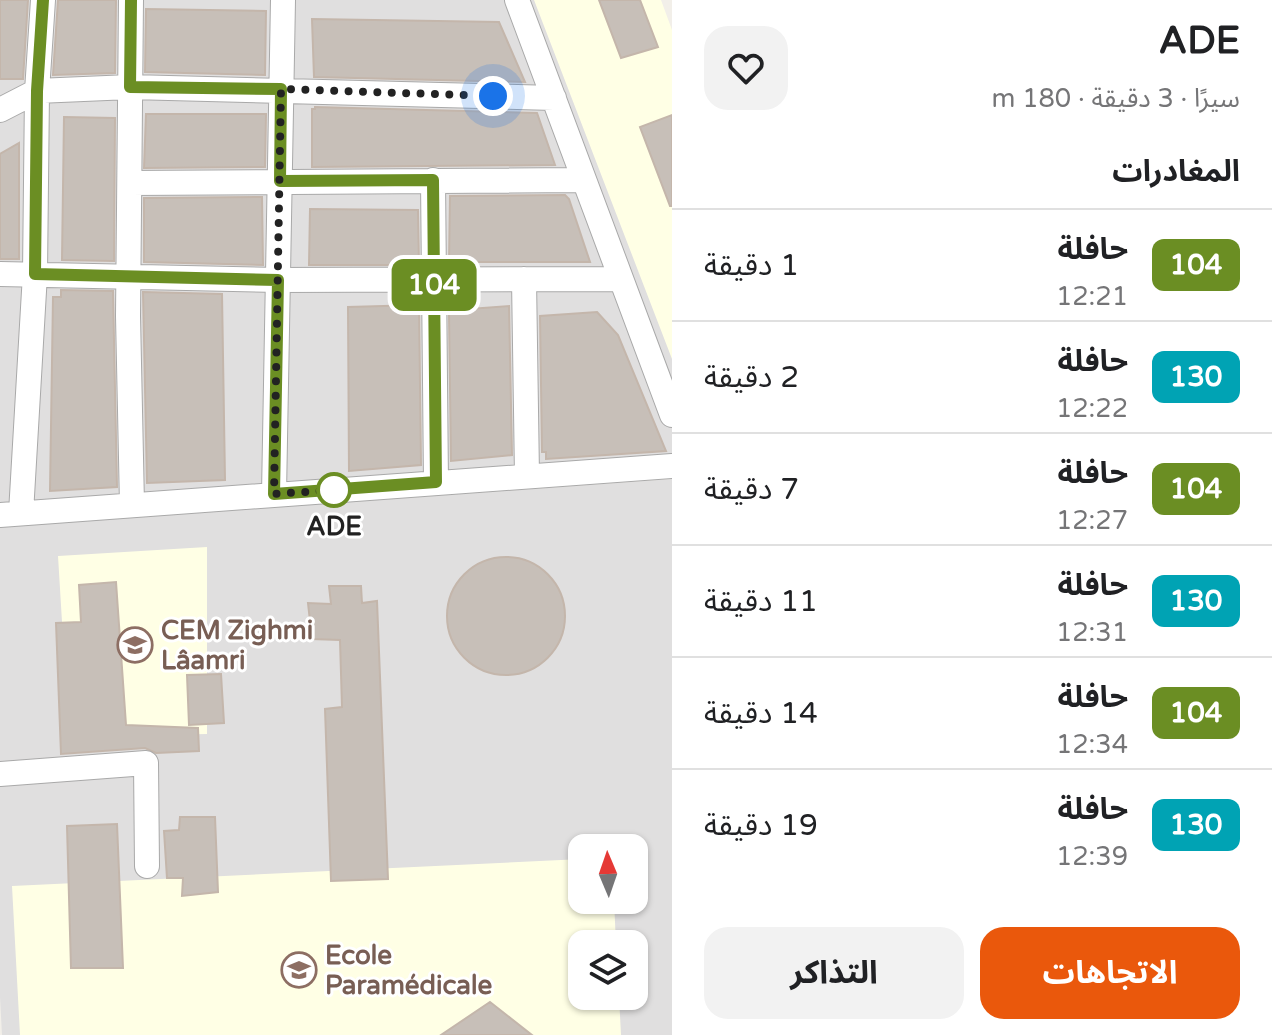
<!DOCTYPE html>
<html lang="ar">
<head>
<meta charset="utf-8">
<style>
	:root { --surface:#fff; --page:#f2f2f2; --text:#202124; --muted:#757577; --line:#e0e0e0; --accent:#ea580c }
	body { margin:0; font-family:"Varela Round","Noto Sans Arabic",sans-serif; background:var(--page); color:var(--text); direction:rtl; height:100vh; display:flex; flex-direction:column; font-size:30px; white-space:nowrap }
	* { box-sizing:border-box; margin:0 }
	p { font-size:26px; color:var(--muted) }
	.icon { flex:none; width:44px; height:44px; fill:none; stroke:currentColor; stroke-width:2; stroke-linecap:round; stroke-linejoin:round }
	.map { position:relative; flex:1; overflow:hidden; direction:ltr }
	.details { display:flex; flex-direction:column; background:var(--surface); width:600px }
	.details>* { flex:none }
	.badge { padding:0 16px; border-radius:12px; font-size:28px; line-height:52px }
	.needle { width:52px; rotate:358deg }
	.fabs { position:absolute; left:568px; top:834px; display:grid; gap:16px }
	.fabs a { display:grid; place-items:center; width:80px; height:80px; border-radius:16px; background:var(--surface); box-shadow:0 2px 6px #0004; font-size:40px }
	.you { position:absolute; width:40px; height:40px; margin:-20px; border:6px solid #fff; border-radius:50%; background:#1a73e8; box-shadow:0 0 0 12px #1a73e833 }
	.map>.badge { position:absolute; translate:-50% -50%; box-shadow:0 0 0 4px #fff }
	h2 { padding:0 32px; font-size:30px; line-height:72px }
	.round { display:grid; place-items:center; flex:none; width:84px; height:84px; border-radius:24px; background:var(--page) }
	.headline { display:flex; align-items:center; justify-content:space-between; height:136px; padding:0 32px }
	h1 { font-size:38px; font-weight:700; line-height:60px }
	.button { display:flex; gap:16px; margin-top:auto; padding:16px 32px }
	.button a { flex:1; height:92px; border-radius:24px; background:var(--accent); color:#fff; font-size:32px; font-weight:700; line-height:92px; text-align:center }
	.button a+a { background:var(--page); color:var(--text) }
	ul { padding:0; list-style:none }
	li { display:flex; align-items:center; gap:24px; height:112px; padding:0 32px; border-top:2px solid var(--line) }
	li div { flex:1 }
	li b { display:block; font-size:30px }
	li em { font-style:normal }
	li .badge { min-width:88px; font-weight:700; text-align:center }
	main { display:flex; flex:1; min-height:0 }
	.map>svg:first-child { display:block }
	.residential { fill:#e0dfdf; fill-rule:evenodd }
	.education { fill:#ffffe5 }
	.building { fill:#c7bfb8; stroke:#c4b6ab; stroke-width:2 }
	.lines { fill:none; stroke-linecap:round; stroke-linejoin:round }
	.minor-casing { stroke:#a9a9a9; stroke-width:26 }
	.minor { stroke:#fff; stroke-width:24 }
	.line-casing { stroke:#fff; stroke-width:18 }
	.line { stroke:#6b8e23; stroke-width:12 }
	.walk { stroke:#222; stroke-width:8; stroke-dasharray:0 14.4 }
	.stop-dot { fill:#fff; stroke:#6b8e23; stroke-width:4 }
	.labels { text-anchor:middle; stroke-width:6; stroke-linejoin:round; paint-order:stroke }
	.stop-label { font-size:26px; font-weight:bold; fill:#222; stroke:#fff }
	.education-label { font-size:26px; font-weight:bold; fill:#785e54; stroke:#fff; text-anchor:start }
</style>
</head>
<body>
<main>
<section class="details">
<div class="headline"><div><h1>ADE</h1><p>سيرًا · 3 دقيقة · 180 m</p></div><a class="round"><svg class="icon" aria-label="heart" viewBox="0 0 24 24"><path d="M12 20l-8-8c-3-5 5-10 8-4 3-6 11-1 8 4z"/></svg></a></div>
<h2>المغادرات</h2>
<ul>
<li><span class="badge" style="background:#6b8e23;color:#fff">104</span><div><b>حافلة</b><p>12:21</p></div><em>1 دقيقة</em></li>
<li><span class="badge" style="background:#00a3b4;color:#fff">130</span><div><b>حافلة</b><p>12:22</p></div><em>2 دقيقة</em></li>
<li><span class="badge" style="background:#6b8e23;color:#fff">104</span><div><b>حافلة</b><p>12:27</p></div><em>7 دقيقة</em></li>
<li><span class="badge" style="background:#00a3b4;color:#fff">130</span><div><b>حافلة</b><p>12:31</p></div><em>11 دقيقة</em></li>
<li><span class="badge" style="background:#6b8e23;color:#fff">104</span><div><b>حافلة</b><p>12:34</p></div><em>14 دقيقة</em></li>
<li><span class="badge" style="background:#00a3b4;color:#fff">130</span><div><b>حافلة</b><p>12:39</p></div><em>19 دقيقة</em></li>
</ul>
<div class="button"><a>الاتجاهات</a><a>التذاكر</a></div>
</section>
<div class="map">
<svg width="672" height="1035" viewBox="0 0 672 1035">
	<rect width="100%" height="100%" fill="#f2efe9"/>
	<!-- residential -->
	<path class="residential" d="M0 0H659L672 37V454L0 503Z
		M672 479V1035H2L0 997V781L154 762 0 766V527ZM582 848H634V900H582ZM582 944H634V996H582Z"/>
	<!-- education -->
	<path class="education" d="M534 0H661L672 30V359Z
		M207 547V734L69 737 58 556Z
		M582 859V900H614L616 944H582V996H619L621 1035H20L12 886Z"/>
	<!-- building -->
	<path class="building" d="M0 0H28L23 79H0Z
		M58 0H116L115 73 53 75Z
		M599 0H640L658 47 621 58Z
		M146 9 266 11 265 75 145 72Z
		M312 19 499 22 525 82 314 77Z
		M315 107 537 113 555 165 312 167V109H315Z
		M146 114H266L265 167 144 168Z
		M672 115V206H670L640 127Z
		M64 117 115 118 114 261 62 260Z
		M19 143V259H0V154Z
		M565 195 569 199 590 262H449L450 196Z
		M262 197 263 265 144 262V198Z
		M310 209 418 210 419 265H309Z
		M61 290 113 291 117 487 50 491 53 297H61Z
		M143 292 222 294 225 480 147 483Z
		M419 305 421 465 349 471 348 307Z
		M509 306 512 455 451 461 449 314 456 310Z
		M597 312 618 335 666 451 546 459V452H542L540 316Z
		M447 616a59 59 0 1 1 118 0a59 59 0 1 1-118 0Z
		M116 582 126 725 198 728 199 751 156 753 145 748 61 754 56 623 81 622 79 585Z
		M329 586H361L362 603 377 601 388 879 331 881 325 709 342 707 340 640 312 639 308 603 331 604Z
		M221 674 224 723 189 725 187 675Z
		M180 817H215L218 892 182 896 183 878H167L164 831 179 830Z
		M117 824 123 968H71L67 826Z
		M490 1002 532 1035H441Z"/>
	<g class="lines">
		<defs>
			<path id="minor" d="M131 0 128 316 132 505
				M517 0 672 415
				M0 110 37 91 130 87 554 98
				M433 180 436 482
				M130 183 584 180
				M0 274 278 280 621 279
				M524 279 527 476
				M274 494 283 0
				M21 513 35 274 37 91 43 0
				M0 515 672 466
				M0 774 146 763 147 866"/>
		</defs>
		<!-- minor casing -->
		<use href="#minor" class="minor-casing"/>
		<!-- minor -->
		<use href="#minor" class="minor"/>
	</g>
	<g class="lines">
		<defs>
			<path id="line" d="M43 0 37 91 35 274 278 280 274 494 436 482 433 180 280 181 281 89 130 87 131 0"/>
		</defs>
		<!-- line casing -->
		<use href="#line" class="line-casing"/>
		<!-- line -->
		<use href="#line" class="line"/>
		<!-- walk -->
		<path class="walk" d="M334 490 274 494 281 89 493 96"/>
	</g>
	<!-- icons -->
	<defs>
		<symbol id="school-ring" viewBox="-11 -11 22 22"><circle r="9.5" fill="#fff" stroke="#8d6e63" stroke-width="1.5"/><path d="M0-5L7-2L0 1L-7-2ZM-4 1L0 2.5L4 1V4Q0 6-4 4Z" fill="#8d6e63"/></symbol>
		<symbol id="university-ring" viewBox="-11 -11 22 22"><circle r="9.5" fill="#fff" stroke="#8d6e63" stroke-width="1.5"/><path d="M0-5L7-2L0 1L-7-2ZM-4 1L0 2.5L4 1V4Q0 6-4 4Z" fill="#8d6e63"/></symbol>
	</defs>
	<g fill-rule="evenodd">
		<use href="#school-ring" x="115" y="625" width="40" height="40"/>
		<use href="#university-ring" x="279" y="950" width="40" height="40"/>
	</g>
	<!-- markers -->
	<circle class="stop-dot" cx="334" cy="490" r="16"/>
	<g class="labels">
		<!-- stop labels -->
		<g class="stop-label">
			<text x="334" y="535">ADE</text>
		</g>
		<!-- education labels -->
		<g class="education-label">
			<text x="161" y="639">CEM Zighmi<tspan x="161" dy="30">Lâamri</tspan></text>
			<text x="325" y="964">Ecole<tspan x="325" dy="30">Paramédicale</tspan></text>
		</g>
	</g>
</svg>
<div class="fabs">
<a><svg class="needle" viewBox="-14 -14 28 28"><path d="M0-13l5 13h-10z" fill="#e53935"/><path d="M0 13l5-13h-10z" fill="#757577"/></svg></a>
<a><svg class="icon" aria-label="layers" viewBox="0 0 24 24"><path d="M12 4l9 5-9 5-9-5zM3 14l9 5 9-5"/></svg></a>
</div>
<div class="you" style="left:493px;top:96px"></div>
<b class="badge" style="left:434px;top:285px;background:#6b8e23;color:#fff">104</b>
</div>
</main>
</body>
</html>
